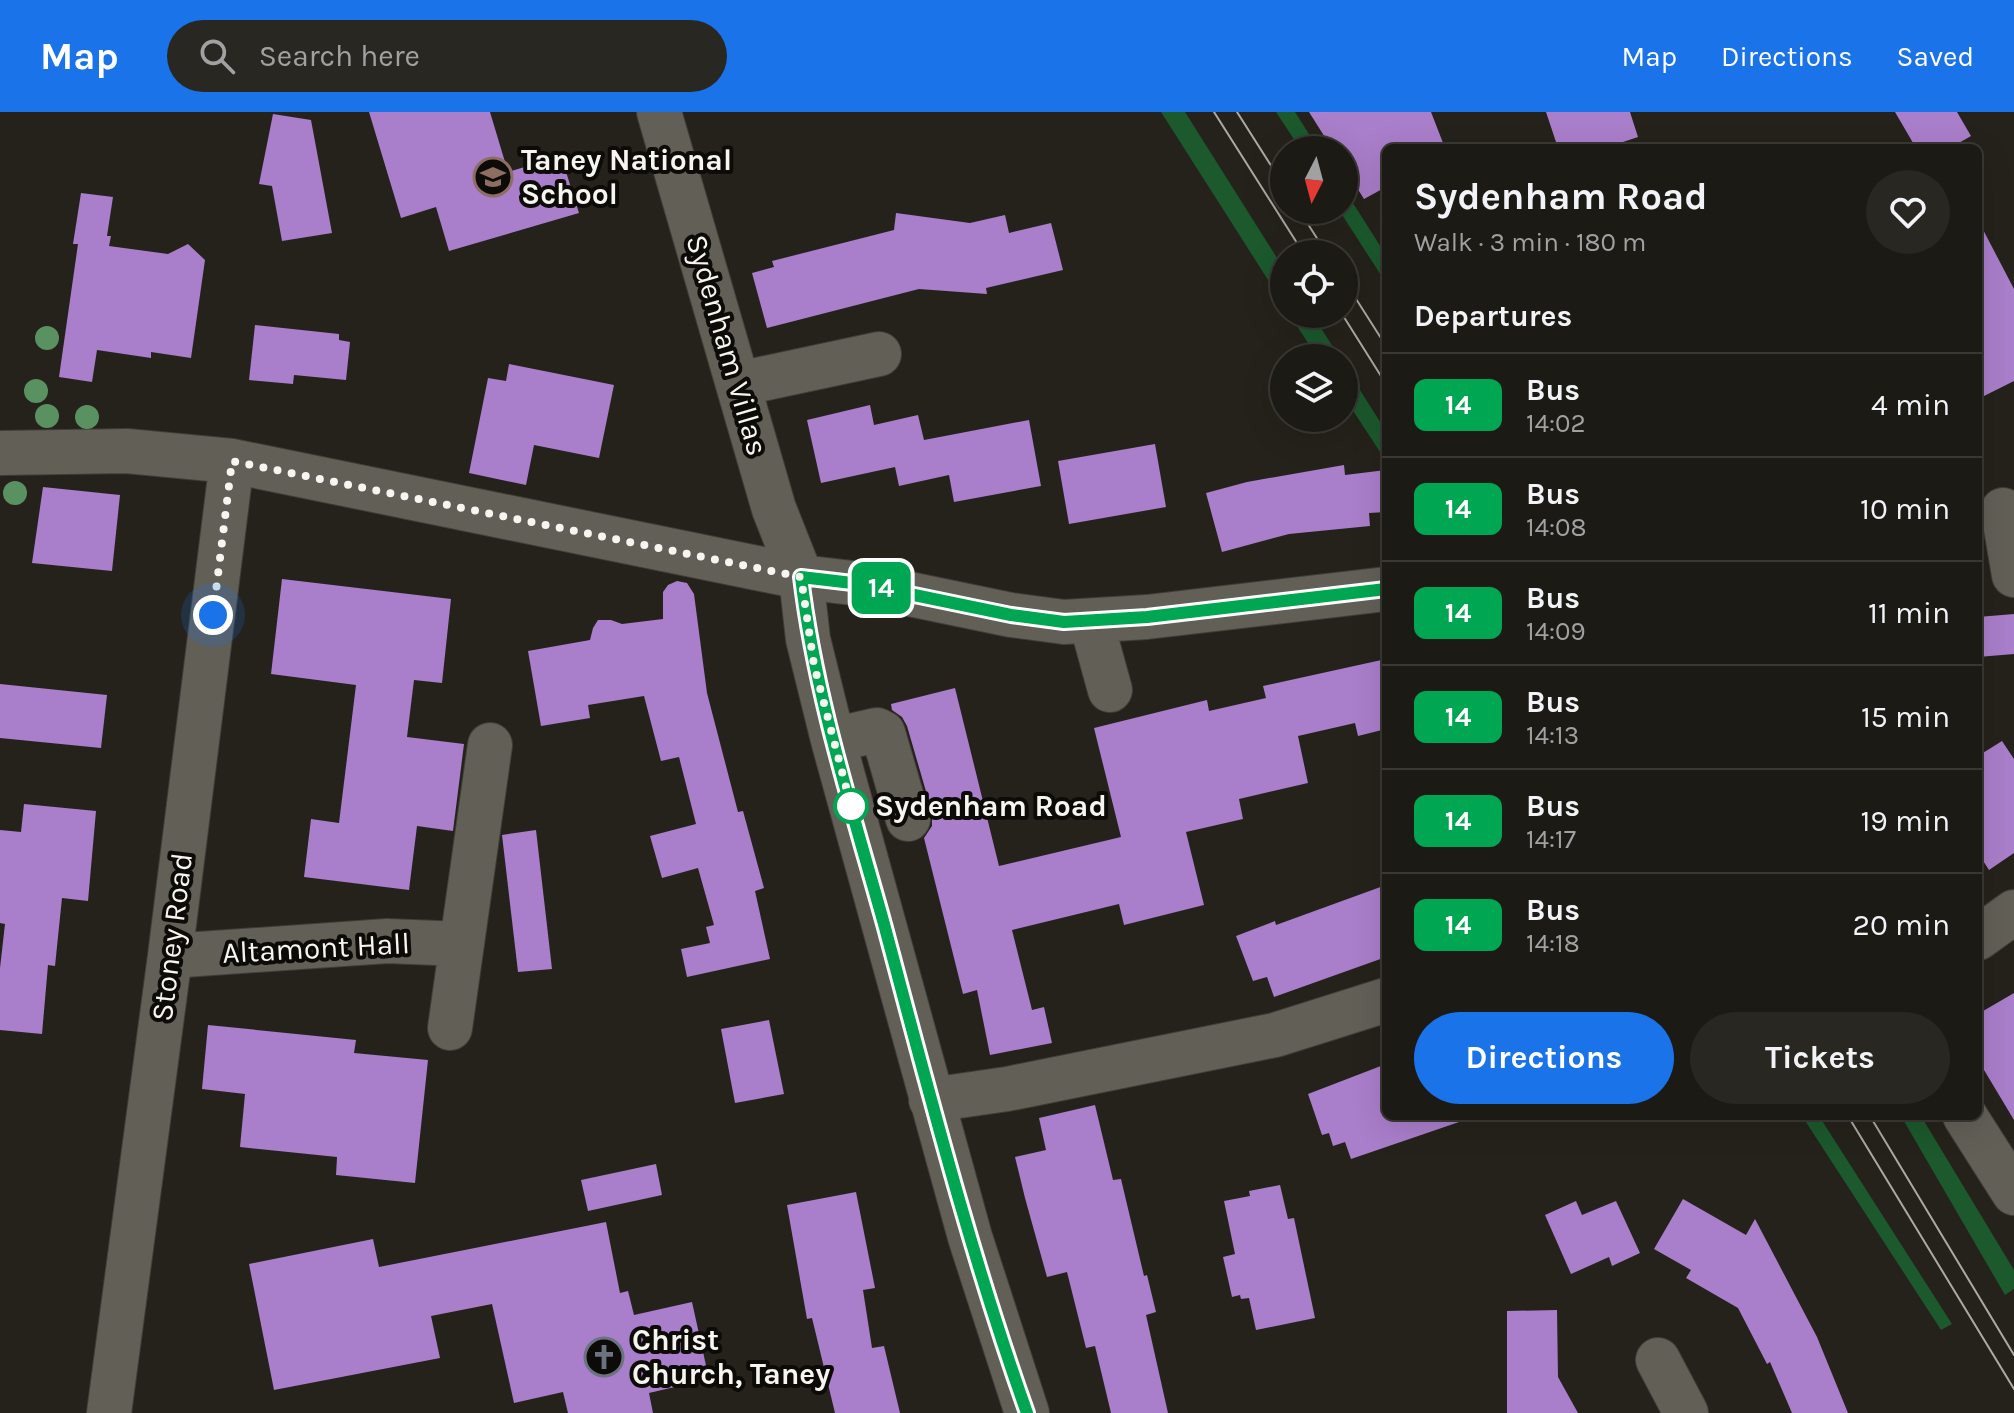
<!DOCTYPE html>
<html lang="en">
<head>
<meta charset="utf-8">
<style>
	:root { --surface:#1c1a14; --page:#292722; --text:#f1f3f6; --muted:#a0a1a0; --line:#3a3834; --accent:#1a73e8 }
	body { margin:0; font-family:Karla,sans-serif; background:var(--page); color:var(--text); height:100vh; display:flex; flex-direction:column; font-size:30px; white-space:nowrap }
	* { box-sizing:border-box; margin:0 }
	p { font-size:26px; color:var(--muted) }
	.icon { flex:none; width:44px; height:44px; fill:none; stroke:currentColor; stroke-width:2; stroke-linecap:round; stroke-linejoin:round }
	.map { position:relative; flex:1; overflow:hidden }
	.details { position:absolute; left:1382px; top:32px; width:600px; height:976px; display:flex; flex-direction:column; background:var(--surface); border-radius:12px; box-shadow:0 8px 32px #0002,0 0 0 2px var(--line) }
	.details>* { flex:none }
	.badge { padding:0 16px; border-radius:12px; font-size:28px; line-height:52px }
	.needle { width:52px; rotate:186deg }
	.buttons { position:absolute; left:1270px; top:24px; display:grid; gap:16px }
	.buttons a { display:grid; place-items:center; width:88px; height:88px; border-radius:50%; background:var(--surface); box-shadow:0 8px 32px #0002,0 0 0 2px var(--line); font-size:40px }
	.you { position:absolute; width:40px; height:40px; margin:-20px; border:6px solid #fff; border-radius:50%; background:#1a73e8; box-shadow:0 0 0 12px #1a73e833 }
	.map>.badge { position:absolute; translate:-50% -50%; box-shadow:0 0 0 4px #fff }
	h2 { padding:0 32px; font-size:30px; line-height:72px }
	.round { display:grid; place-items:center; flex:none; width:84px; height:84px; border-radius:42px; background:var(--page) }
	.headline { display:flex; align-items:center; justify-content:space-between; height:136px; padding:0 32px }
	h1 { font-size:38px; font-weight:700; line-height:60px }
	.cta { display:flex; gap:16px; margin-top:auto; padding:16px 32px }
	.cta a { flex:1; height:92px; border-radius:48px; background:var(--accent); color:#fff; font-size:32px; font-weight:700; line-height:92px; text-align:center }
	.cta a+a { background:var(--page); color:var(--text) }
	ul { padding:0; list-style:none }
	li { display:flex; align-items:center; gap:24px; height:104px; padding:0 32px; border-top:2px solid var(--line) }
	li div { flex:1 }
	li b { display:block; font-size:30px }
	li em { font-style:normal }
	li .badge { min-width:88px; font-weight:700; text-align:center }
	header { display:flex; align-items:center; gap:48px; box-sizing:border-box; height:112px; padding:0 40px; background:var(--accent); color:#fff }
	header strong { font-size:38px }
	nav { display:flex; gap:44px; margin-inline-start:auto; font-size:28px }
	.search { width:560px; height:72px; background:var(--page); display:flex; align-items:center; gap:20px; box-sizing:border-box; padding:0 28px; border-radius:44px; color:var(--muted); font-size:30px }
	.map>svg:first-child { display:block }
	.forest { fill:#1c592d }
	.building { fill:#a97eca }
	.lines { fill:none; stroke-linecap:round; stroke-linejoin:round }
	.minor-casing { stroke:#413e39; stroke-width:46 }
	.minor { stroke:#625f57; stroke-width:44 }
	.tram { stroke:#aba9a3; stroke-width:2 }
	.tree { fill:#5a9161 }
	.line-casing { stroke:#fff; stroke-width:18 }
	.line { stroke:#00a651; stroke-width:12 }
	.walk { stroke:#f6f5f0; stroke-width:8; stroke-dasharray:0 14.4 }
	.stop-dot { fill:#fff; stroke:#00a651; stroke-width:4 }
	.labels { text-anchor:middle; stroke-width:8; stroke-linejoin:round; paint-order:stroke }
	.poi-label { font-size:30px; font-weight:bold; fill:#f6f5f0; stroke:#0d0b08; text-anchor:start }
	.street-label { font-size:30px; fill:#f6f5f0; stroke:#0d0b08 }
	.stop-label { font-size:30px; font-weight:bold; fill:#f6f5f0; stroke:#0d0b08; text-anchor:start }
</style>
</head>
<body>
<header>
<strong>Map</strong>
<div class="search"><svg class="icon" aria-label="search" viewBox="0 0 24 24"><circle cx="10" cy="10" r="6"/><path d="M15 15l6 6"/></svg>Search here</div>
<nav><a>Map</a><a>Directions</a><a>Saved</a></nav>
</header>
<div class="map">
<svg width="2014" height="1301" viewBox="0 0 2014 1301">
	<rect width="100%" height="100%" fill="#25221b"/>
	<!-- forest -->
	<path class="forest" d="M1161 0H1185L1284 157V193Z
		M1276 0H1295L1319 38H1301Z
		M1344 77 1386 143V171L1339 98H1344Z
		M1289 202H1312L1340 246H1318Z
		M1344 253 1386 319V349L1344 285Z
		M1802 1004H1819L1952 1212 1941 1218Z
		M1901 1004H1921L2014 1158V1177L2005 1183Z"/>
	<!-- building -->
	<path class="building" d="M369 0H490L508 60 561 44 579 101 449 139 436 95 401 106Z
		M1309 0H1431L1445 36H1386V75L1364 87 1344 55V38H1333Z
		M1546 0H1630L1638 25 1605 36H1558Z
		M1895 0H1957L1971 24 1950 36H1916Z
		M273 2 311 8 332 121 282 129 272 74 259 72Z
		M81 81 113 85 107 124H111L109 134 168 142 188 132 205 148 191 246 151 240V246L97 238 92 270 59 265 78 132H73Z
		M896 101 970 111 1005 103 1009 121 1051 111 1063 158 986 176 987 182 919 177 767 216 752 161 774 155 772 149 894 118Z
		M1978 108 2014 177V269L1978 287Z
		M255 213 339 222V228L350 230 346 268 294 263 293 272 249 268Z
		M509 252 614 273 599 346 534 333 526 373 469 361 488 266 506 269Z
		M870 293 874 313 918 303 924 328 1029 308 1041 374 954 390 949 363 899 374 895 355 821 371 807 308Z
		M1155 332 1166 395 1069 412 1058 349Z
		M1344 353 1345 363 1386 358V400L1369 401 1370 414 1289 422 1222 440 1206 381 1247 370Z
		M43 375 120 383 112 459 32 451Z
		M282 467 451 487 442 571 414 568 407 625 464 632 453 719 417 714 409 778 304 765 311 707 339 711 356 573 271 562Z
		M677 469 687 471 694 482 707 581 738 700 743 699 764 776 755 779 770 847 687 865 681 837 710 831 706 815 714 813 698 756 662 766 650 724 696 712 679 645 661 649 644 584 588 593 590 606 541 614 528 539 590 528 593 516 598 508H611L622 512 663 507V480L668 473Z
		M2014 502V542L1978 545V505Z
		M1386 547V617L1358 624 1355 611 1298 624 1308 671 1239 687 1243 707 1186 720 1204 793 1124 813 1119 792 1012 818 1032 898 1044 895 1052 931 990 943 977 878 963 882 924 726 932 714V700L907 614 902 605 892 598 891 592 955 576 999 754 1121 725 1094 616 1207 588 1209 599 1266 586 1263 574Z
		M0 572 107 583 101 636 0 626Z
		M2002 629 2014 647V741L1989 758 1978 741V644Z
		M24 692 96 699 88 789 62 786 55 854 48 853 42 922 0 918V856L5 812 0 811V718L21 720Z
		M536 718 552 857 518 860 502 723Z
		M1386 773V845L1274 885 1267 865 1253 869 1236 824 1275 809 1276 813Z
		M2014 881V1008L1978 948V902Z
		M769 908 784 982 735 991 721 917Z
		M208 913 356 928 354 941 428 948 415 1071 336 1063 337 1045 240 1035 245 982 202 977Z
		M1386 952V1004H1461L1462 1009 1351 1047 1345 1030 1333 1034 1329 1021 1322 1023 1308 982Z
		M1095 993 1113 1068 1121 1067 1144 1164 1147 1163 1156 1200 1146 1203 1168 1301H1111L1095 1234 1086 1236 1067 1160 1047 1165 1025 1086 1015 1045 1046 1038 1039 1006Z
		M656 1052 662 1083 588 1099 581 1068Z
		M1280 1073 1288 1107 1294 1106 1315 1206 1256 1218 1249 1186 1241 1187 1240 1183 1232 1185 1223 1145 1235 1142 1224 1089 1250 1084 1249 1079Z
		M856 1080 875 1176 863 1178 872 1236 884 1234 900 1301H835L812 1206 807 1207 787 1093Z
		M1683 1087 1746 1123 1755 1107 1817 1225 1848 1301H1792L1770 1250 1767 1252 1738 1196 1686 1166 1691 1158 1654 1137Z
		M1576 1089 1582 1103 1616 1089 1640 1141 1612 1154 1609 1145 1571 1162 1545 1103Z
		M606 1110 620 1181 628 1179 634 1203 692 1190 709 1267 649 1281 653 1301H568L563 1280 514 1291 492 1192 431 1204 440 1246 274 1278 249 1152 373 1127 379 1155Z
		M1557 1198 1558 1265 1578 1301H1507V1199Z"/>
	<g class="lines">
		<defs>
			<path id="minor" d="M659 0 774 397 801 465 808 527 833 628 970 1125 1027 1301
				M738 272 879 242
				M0 341 127 339 232 349 801 465 861 472 1011 503 1064 510 1147 505 1386 477
				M2003 398 2014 463
				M1091 509 1110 578
				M833 628 877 618 883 621 908 707
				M1978 826 2014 800
				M170 844 387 829 462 832
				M450 916 490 633
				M931 988 1007 977 1275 923 1386 888
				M1965 1004 2014 1081
				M1658 1248 1686 1301
				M109 1301 170 844 232 349"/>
		</defs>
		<!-- minor casing -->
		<use href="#minor" class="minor-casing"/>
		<!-- minor -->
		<use href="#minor" class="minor"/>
		<!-- tram -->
		<path class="tram" d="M1214 0 1304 142
			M1237 0 1284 74
			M1299 98 1327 142
			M1344 168 1386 234
			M1342 202 1386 272
			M1848 1004 2014 1277
			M1870 1004 2014 1243"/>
	</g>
	<!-- trees -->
	<g class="tree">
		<circle cx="47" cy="226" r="12"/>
		<circle cx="36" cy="279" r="12"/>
		<circle cx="47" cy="304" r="12"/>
		<circle cx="87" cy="305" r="12"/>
		<circle cx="15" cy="381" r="12"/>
	</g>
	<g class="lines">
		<defs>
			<path id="line" d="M1027 1301C970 1141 928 976 884 812 852 697 815 583 801 465L861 472 1011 503 1064 510 1147 505 1386 477"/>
		</defs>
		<!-- line casing -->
		<use href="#line" class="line-casing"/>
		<!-- line -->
		<use href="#line" class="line"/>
		<!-- walk -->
		<path class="walk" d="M213 503 232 349 801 465 814 553 851 694"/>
	</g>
	<!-- icons -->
	<defs>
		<symbol id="school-ring" viewBox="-11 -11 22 22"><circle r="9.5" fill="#0d0b08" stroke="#8d6e63" stroke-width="1.5"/><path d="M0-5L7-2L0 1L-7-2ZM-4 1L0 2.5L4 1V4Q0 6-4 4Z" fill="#8d6e63"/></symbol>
		<symbol id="church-ring" viewBox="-11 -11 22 22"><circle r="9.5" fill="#0d0b08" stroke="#6b7280" stroke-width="1.5"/><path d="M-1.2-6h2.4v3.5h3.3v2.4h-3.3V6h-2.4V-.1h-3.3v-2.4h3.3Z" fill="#6b7280"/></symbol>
	</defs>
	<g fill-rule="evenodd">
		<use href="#school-ring" x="471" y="43" width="44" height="44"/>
		<use href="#church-ring" x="582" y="1223" width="44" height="44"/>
	</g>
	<!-- markers -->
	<circle class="stop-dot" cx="851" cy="694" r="16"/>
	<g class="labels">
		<!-- poi labels -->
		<g class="poi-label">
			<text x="521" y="58">Taney National<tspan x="521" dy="34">School</tspan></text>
			<text x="632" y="1238">Christ<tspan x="632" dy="34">Church, Taney</tspan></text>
		</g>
		<!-- street labels -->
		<g class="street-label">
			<text transform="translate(727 233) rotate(74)" y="10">Sydenham Villas</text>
			<text transform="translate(172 825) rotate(-83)" y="10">Stoney Road</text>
			<text transform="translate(316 836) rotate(-3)" y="10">Altamont Hall</text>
		</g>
		<!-- stop labels -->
		<g class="stop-label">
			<text x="875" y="704">Sydenham Road</text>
		</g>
	</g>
</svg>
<div class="buttons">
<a><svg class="needle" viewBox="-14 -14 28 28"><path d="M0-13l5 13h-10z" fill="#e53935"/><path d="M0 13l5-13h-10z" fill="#a0a1a0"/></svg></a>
<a><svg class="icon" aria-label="locate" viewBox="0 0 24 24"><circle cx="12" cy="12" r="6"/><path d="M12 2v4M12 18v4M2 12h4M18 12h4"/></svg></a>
<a><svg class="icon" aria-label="layers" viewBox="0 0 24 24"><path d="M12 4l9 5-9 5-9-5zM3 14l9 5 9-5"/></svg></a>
</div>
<div class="you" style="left:213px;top:503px"></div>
<b class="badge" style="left:881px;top:476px;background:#00a651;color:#fff">14</b>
<section class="details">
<div class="headline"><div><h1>Sydenham Road</h1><p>Walk · 3 min · 180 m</p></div><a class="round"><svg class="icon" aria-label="heart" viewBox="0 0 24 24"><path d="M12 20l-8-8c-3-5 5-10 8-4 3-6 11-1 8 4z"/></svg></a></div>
<h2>Departures</h2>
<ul>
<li><span class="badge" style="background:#00a651;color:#fff">14</span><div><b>Bus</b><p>14:02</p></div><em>4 min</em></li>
<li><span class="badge" style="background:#00a651;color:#fff">14</span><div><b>Bus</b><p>14:08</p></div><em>10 min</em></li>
<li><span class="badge" style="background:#00a651;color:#fff">14</span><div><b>Bus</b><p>14:09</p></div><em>11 min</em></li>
<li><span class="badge" style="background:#00a651;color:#fff">14</span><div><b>Bus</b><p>14:13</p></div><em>15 min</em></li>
<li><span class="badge" style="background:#00a651;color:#fff">14</span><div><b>Bus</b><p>14:17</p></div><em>19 min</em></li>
<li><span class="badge" style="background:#00a651;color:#fff">14</span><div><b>Bus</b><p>14:18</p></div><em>20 min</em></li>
</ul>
<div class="cta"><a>Directions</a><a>Tickets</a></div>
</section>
</div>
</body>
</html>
